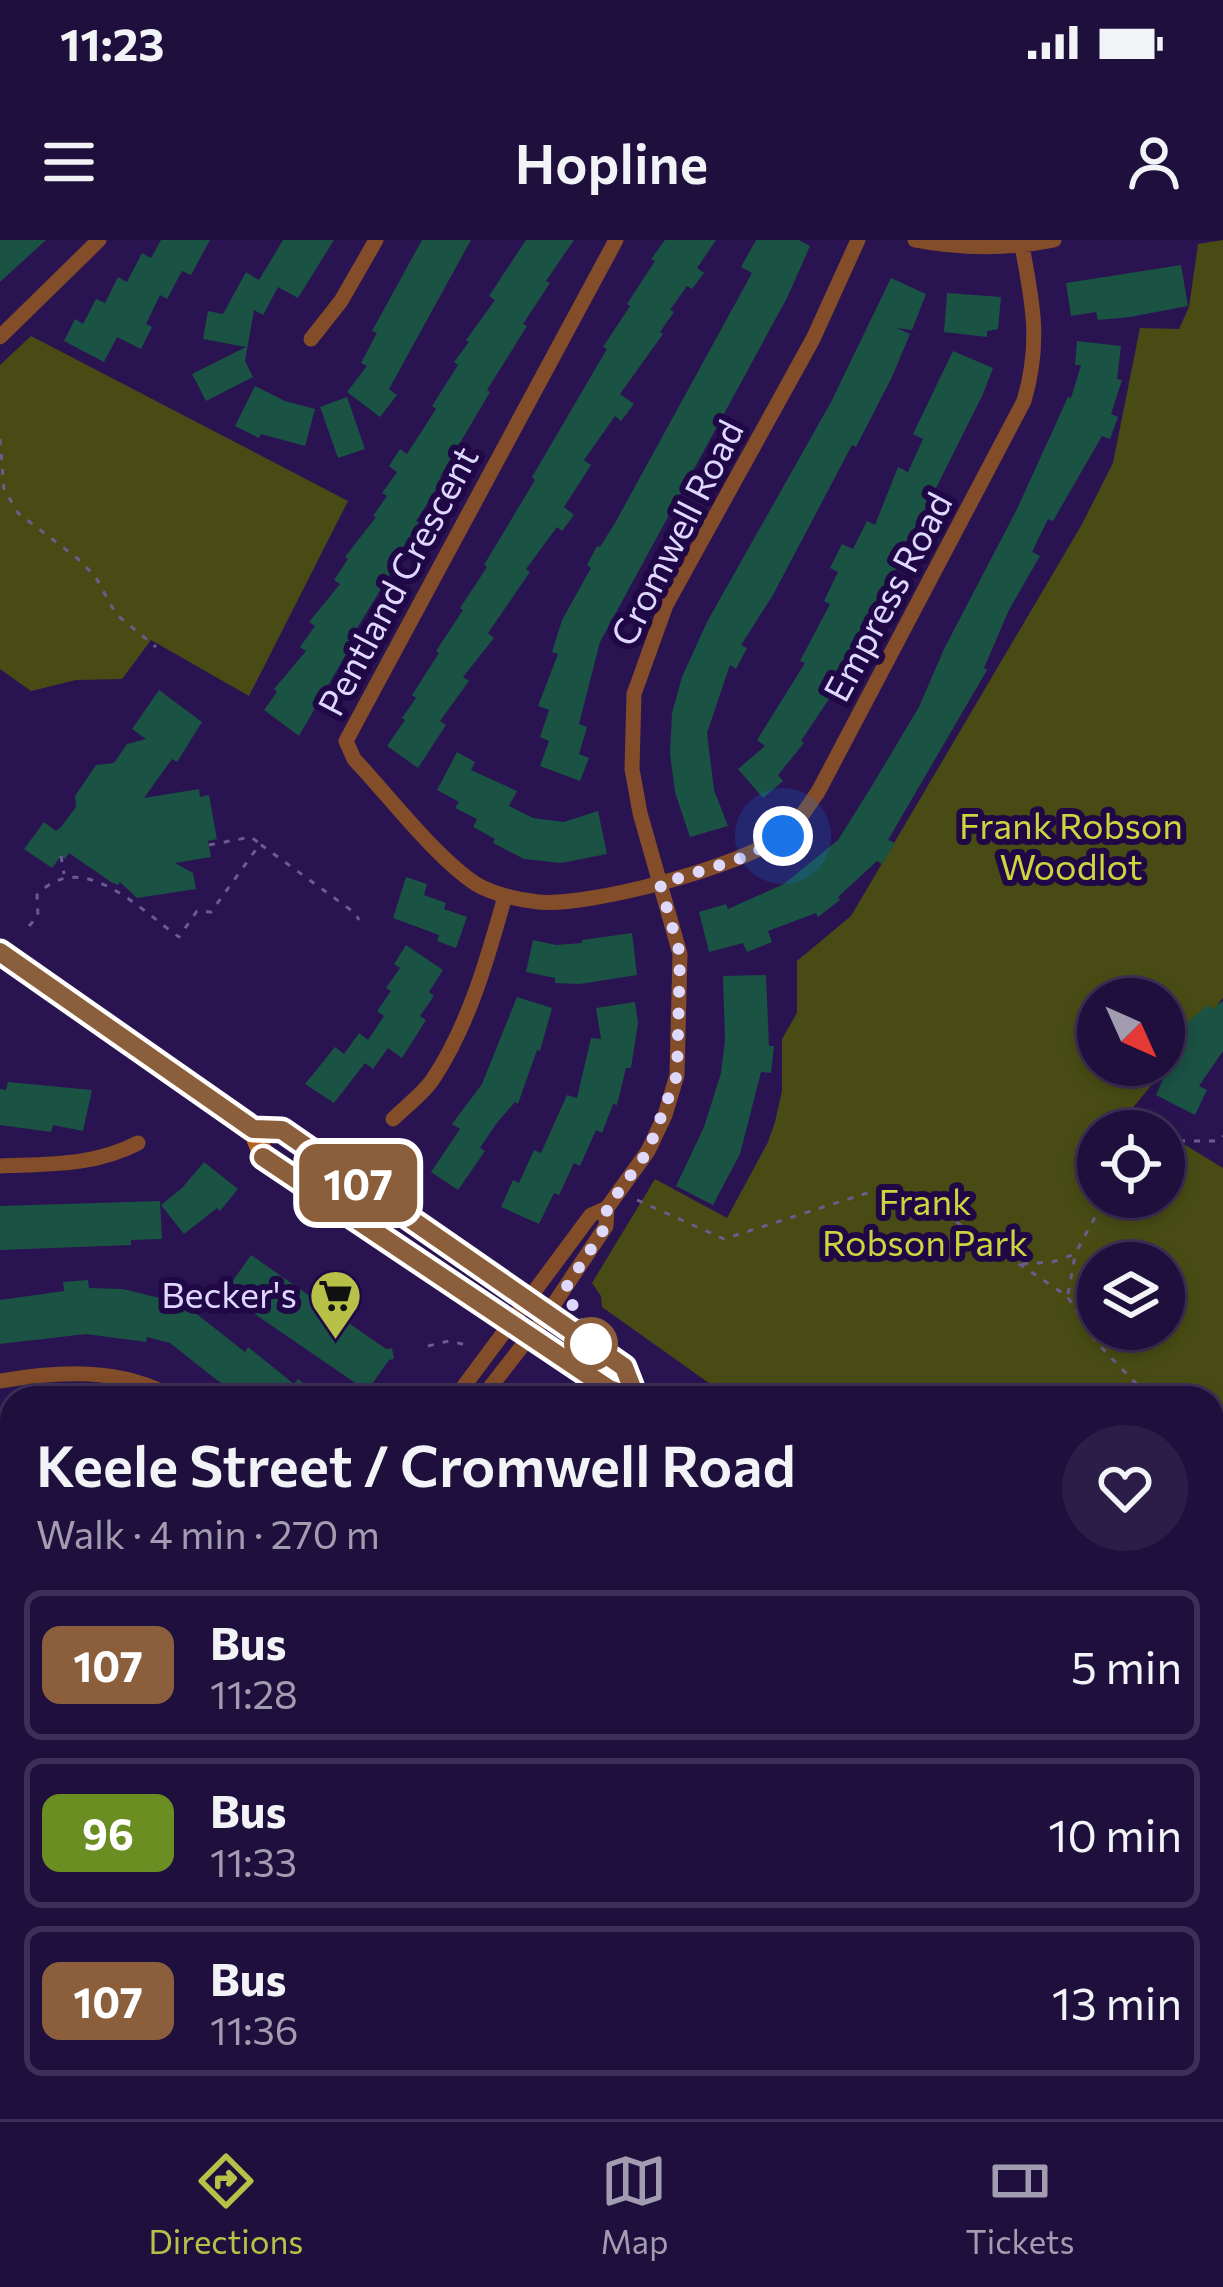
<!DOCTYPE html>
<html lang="en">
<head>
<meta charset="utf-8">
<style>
	:root { --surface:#1f0f3d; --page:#2c1d48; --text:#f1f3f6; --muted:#a19cb0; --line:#3c2f57; --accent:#b7c147 }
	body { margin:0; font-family:Commissioner,sans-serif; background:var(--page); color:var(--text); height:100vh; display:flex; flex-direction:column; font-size:45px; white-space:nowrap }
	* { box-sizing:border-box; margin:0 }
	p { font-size:39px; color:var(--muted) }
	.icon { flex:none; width:66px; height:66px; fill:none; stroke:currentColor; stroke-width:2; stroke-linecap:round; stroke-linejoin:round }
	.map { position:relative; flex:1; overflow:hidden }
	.panel { position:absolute; left:0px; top:1146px; width:1224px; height:735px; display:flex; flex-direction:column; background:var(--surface); border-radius:36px 36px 0 0; box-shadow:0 6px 18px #0003,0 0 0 3px var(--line) }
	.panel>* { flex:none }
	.badge { padding:0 24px; border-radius:18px; font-size:42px; line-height:78px }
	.needle { width:78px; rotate:135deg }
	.buttons { position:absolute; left:1077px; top:738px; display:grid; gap:24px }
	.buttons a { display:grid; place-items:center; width:108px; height:108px; border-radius:50%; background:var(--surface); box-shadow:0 6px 18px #0003,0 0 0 3px var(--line); font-size:60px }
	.you { position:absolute; width:60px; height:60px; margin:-30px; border:9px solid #fff; border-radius:50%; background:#1a73e8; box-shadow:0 0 0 18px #1a73e833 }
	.map>.badge { position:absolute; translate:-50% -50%; box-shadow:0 0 0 6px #fff }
	.round { display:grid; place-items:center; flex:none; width:126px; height:126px; border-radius:63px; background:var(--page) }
	.head { display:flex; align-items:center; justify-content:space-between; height:204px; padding:0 36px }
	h1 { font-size:57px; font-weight:600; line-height:90px }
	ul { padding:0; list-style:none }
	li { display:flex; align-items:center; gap:36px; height:150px; margin:0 24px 18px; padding:0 12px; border:6px solid var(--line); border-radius:18px }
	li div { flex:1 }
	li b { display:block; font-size:45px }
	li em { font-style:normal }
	li .badge { min-width:132px; font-weight:700; text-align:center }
	.status { display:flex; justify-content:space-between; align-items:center; height:84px; padding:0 60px; background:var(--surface); direction:ltr }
	.status svg { height:33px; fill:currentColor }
	header { display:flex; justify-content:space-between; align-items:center; height:156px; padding:0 36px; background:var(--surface); font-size:54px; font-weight:600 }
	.tabs { display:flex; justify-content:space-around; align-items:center; height:168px; border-top:3px solid var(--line); background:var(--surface); font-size:33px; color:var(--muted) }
	.tabs a { display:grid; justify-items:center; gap:6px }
	.tabs .selected { color:var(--accent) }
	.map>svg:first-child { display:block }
	.green { fill:#484c14; fill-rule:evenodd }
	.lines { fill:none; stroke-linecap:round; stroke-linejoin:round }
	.stream { stroke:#802152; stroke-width:4.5 }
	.building { fill:#1a5244 }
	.path { stroke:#6b5b8f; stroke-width:3; stroke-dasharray:6 9; stroke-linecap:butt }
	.lane { stroke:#824d28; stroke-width:8 }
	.street { stroke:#824d28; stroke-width:15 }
	.secondary { stroke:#b6611d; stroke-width:21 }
	.line-casing { stroke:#fff; stroke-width:27 }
	.line { stroke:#8b5e3c; stroke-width:18 }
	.walk { stroke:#dfd8fe; stroke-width:12; stroke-dasharray:0 21.6 }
	.stop-dot { fill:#fff; stroke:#8b5e3c; stroke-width:6 }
	.labels { text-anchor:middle; stroke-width:12; stroke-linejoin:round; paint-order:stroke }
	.street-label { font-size:36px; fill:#dfd8fe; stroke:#200846 }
	.park-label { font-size:36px; fill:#cbd63f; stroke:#200846 }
	.poi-label { font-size:36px; fill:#dfd8fe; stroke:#200846; text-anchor:end }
</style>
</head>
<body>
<div class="status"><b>11:23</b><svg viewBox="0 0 49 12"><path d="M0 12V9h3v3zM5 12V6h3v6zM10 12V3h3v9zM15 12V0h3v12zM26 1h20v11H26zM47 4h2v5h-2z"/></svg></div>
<header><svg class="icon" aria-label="menu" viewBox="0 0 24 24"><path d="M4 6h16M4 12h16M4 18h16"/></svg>Hopline<svg class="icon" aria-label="person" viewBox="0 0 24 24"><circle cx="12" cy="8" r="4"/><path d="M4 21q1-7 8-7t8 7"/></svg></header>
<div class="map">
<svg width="1223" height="1879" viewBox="0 0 1223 1879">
	<rect width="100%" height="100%" fill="#291451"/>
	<!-- green -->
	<path class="green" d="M1223 0V758L1131 870 1163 891H1098V957H1164V892L1223 928V1178L1212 1191V1158H1147L1129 1147 1121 1158H730L602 1067 601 1056 592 1043 655 939 727 978 768 902 775 882 782 851V799L797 773V721L851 676 1081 286 1113 223 1140 88 1179 89 1189 67 1198 4ZM1098 759H1164V825H1098ZM1098 1023H1164V1089H1098Z
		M31 96 348 261 249 456 151 400 122 439 76 440 31 451 0 429V125Z
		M12 1256V1679L0 1690V1257Z"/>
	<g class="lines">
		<!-- stream -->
		<path class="stream" d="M0 1307 12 1305
			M1212 1603 1215 1600"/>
	</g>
	<!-- building -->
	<path class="building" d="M0 0H46L0 42Z
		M161 0H210L191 35 182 31 167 59 160 55 146 84 152 87 141 109 117 97 104 122 64 101 75 79 83 84 96 59 105 63 118 37 127 42 142 13 151 18Z
		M283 0H334L298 58 278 47 263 75 254 70 245 121 253 137 206 161 192 134 246 107 203 99 208 71 223 74 246 32 259 40Z
		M422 0H471L389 149 397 155 380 177 347 152 367 126 361 123 377 93 372 91Z
		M526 0H574L546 41 550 43 523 84 527 86 487 150 490 152 440 237 443 240 416 281 419 283 392 324 395 326 356 390 359 392 299 496 264 470 277 452 274 449 306 411 300 407 315 386 309 382 340 344 334 340 348 319 345 317 376 277 373 276 387 256 382 253 397 232 389 226 400 209 407 214 436 169 432 166 458 125 454 122 469 102 466 100 495 60 489 56Z
		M665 0H716L697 28 704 33 692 49 687 46 670 70 674 72 660 92 663 94 620 154 634 164 621 181 615 176 584 220 591 225 564 267 574 275 562 291 557 287 526 329 530 332 488 393 494 398 463 437 469 441 440 481 446 485 418 528 387 506 405 480 402 478 416 458 412 455 439 413 436 411 463 370 460 368 487 327 484 325 535 240 532 237 607 109 603 107 630 66 627 64 655 21 651 19Z
		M756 0H799L810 6 788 56 600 402 579 484 587 487 579 514 589 518 580 541 540 526 549 501 540 497 549 470 538 466 558 414 552 412 562 380 591 328 587 325 597 306 600 307 615 283 752 33 741 27Z
		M1181 25 1188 66 1130 77 1098 80 1096 72 1071 76 1066 43Z
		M891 38 926 54 912 90 896 88 910 94 892 137 856 207 852 205 773 355 741 405 747 408 736 429 730 425 707 493 714 550 728 586 690 597 675 552 670 514 672 473 682 437 707 382 831 162Z
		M947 53 1001 57 998 89 987 91V97L944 92Z
		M1077 101 1121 106 1117 139 1122 140 1111 174 1118 177 1110 199 1102 196 1053 281 1048 279 1032 312 1040 316 1009 370 984 428 987 430 888 600 895 603 882 624 877 621 838 657 840 660 818 677 816 673 768 691 772 702 747 712 743 703 709 712 699 672 726 664 728 669 784 644 838 600 870 549 919 467 944 409 1017 269 1068 157 1071 158 1081 125H1075Z
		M953 111 993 128 983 154 837 447 801 501 804 503 778 535 783 541 763 558 738 529 765 506 757 500 805 423 800 421 830 364 824 361 838 332 830 328 842 304 853 309 867 281 875 285 898 227 908 232 923 199 913 194Z
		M255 146 285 161 315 169 305 206 261 194 259 198 235 186Z
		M347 157 365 209 338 218 320 167Z
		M159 450 202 482 177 522 172 519 144 558 199 549 200 557 209 555 217 599 208 601 211 617 175 623 193 633 196 649 137 658 120 642 118 645 111 642 69 613 65 619 61 616 52 628 24 609 44 582 56 591 61 587 76 567 75 556 96 525 114 523 127 504 146 499 132 489Z
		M457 512 475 522 471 530 517 551 509 566 533 578 564 582 598 571 607 614 561 623 524 619 493 603 495 599 473 587 477 579 455 568 459 562 437 550Z
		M406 637 427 644 424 655 446 663 444 669 467 677 456 708 437 701 439 695 393 678Z
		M632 693 637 735 580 744 555 743V738L526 732 533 700 556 705 582 703V700Z
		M406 705 443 730 429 752 434 756 420 776 426 780 402 818 388 808 373 829 365 823 334 863 305 844 335 807 344 814 359 793 368 800 384 776 377 771 391 751 386 748 400 728 394 724Z
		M766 735 769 806H774L771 833 761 832 740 914 713 965 676 946 704 887 721 833 725 800 723 736Z
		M517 757 552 768 540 811 537 810 518 864 515 862 496 884 480 908 485 911 458 950 431 932 460 889 452 884 482 844Z
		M1223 761V811L1199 846 1207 850 1195 875 1156 855 1188 782 1208 765 1212 769Z
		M635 762 638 783 631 828H626L617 865 613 864 602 893 596 890 580 926 574 923 559 955 554 953 539 984 501 967 513 940 519 943 534 910 541 913 567 855 577 858 591 798 601 799 596 768Z
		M8 842 92 850 83 891 53 885 51 892 0 885V849L6 850Z
		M204 922 238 949 220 971 217 968 184 994 161 965 182 948Z
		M160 961 162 999 131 1000V1005L0 1010V966Z
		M251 1015 386 1109 392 1108 394 1119 389 1120 367 1151 224 1053Z
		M88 1040 89 1048 123 1049 184 1064 245 1112 248 1107 294 1144 298 1139 322 1158H249L218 1141 170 1103 147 1097 146 1102 86 1094 0 1104V1060L64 1051 63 1042Z"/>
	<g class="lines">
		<!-- path -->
		<path class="path" d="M0 199 4 249 18 273 77 318 95 336 116 374 156 407
			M209 605 251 597 259 603
			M61 616 64 634
			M29 686 38 676 37 655C82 607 139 669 179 697L197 671 211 672 260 604 355 673 359 680
			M1164 901H1218L1223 896
			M637 960 724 999 889 946 955 981 1067 1056 1098 1104 1150 1158
			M1022 1024 1052 1022 1075 1014 1106 957
			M1068 1054 1075 1016
			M428 1106 449 1101 471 1106
			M1212 1327 1223 1343
			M0 1352 12 1351
			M0 1395 12 1380
			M847 1869 858 1879"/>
		<!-- lane -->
		<path class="lane" d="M1217 1207 1223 1211"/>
		<!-- street -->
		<path class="street" d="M616 0 346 501 354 519C389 556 435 617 476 644 493 654 518 660 538 662 589 667 743 626 783 595 798 584 807 567 818 552L1024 161C1041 103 1033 64 1022 6
			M915 0C960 9 1010 9 1054 0
			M0 97 99 0
			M311 99 341 61 376 0
			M393 879C406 866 423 854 433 839 469 785 488 717 505 656
			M0 926C49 924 94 926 138 903
			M0 1141C58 1131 122 1127 174 1158
			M464 1158V1146L591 975 607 968
			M478 1158 484 1155 548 1073 606 986 607 968 648 911 665 875 677 835 680 714 640 573 632 529 634 454 666 365 813 99 858 0
			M0 1721 12 1711
			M1212 1859 1223 1866
			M583 1869 598 1879
			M155 1879 161 1869
			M404 1879 410 1869
			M936 1879 950 1869"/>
		<!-- secondary -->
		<path class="secondary" d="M0 712 253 889 264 917 609 1149 636 1158
			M253 889 282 890 624 1128 636 1158
			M1212 1557 1223 1565"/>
	</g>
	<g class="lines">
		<defs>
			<path id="line" d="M0 712 253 889 282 890 624 1127 636 1158 609 1149 263 917"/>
		</defs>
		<!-- line casing -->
		<use href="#line" class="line-casing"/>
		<!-- line -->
		<use href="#line" class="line"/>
		<!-- walk -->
		<path class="walk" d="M591 1104 565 1049 606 986 607 968 648 911 677 835 680 714 660 644 748 616 783 596"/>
	</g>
	<!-- icons -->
	<defs>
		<symbol id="supermarket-pin" viewBox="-11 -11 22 30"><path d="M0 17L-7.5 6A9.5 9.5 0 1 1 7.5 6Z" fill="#b7c147" stroke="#200846"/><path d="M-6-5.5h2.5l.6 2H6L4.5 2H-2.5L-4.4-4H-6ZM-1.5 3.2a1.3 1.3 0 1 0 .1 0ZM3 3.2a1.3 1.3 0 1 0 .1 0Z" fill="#111"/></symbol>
	</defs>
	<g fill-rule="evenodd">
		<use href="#supermarket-pin" x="306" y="1026" width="59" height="81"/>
	</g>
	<!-- markers -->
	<circle class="stop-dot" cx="591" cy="1104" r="24"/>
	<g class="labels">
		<!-- street labels -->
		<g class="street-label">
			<text transform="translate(677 293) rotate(-63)" y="13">Cromwell Road</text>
			<text transform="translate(398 341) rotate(-62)" y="13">Pentland Crescent</text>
			<text transform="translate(888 357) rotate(-62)" y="13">Empress Road</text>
		</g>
		<!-- park labels -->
		<g class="park-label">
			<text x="1071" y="599">Frank Robson<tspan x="1071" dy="41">Woodlot</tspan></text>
			<text x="925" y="975">Frank<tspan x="925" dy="41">Robson Park</tspan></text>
		</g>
		<!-- poi labels -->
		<g class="poi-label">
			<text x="297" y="1068">Becker's</text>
		</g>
	</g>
</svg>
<div class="buttons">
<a><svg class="needle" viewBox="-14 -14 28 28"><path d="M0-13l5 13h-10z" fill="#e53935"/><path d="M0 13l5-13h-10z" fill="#a19cb0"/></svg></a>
<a><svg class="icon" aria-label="locate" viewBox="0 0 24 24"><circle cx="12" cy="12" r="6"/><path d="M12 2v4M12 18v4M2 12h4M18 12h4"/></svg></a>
<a><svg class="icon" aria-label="layers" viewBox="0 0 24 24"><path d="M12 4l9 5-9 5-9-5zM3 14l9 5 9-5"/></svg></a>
</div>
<div class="you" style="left:783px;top:596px"></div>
<b class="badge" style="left:358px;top:943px;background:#8b5e3c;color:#fff">107</b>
<section class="panel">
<div class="head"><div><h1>Keele Street / Cromwell Road</h1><p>Walk · 4 min · 270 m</p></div><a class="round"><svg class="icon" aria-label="heart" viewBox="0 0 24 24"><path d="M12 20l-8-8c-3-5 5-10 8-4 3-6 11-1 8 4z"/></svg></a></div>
<ul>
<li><span class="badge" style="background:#8b5e3c;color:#fff">107</span><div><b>Bus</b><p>11:28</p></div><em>5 min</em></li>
<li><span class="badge" style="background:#6b8e23;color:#fff">96</span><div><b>Bus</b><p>11:33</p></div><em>10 min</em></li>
<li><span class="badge" style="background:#8b5e3c;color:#fff">107</span><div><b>Bus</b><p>11:36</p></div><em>13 min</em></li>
</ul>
</section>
</div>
<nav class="tabs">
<a class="selected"><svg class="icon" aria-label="directions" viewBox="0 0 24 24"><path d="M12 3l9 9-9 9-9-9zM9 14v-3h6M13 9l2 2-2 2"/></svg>Directions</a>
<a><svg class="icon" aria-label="map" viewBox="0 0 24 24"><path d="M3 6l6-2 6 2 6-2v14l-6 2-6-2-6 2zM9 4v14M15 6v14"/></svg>Map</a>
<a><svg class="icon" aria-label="tickets" viewBox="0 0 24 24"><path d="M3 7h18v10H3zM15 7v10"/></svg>Tickets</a>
</nav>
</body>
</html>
